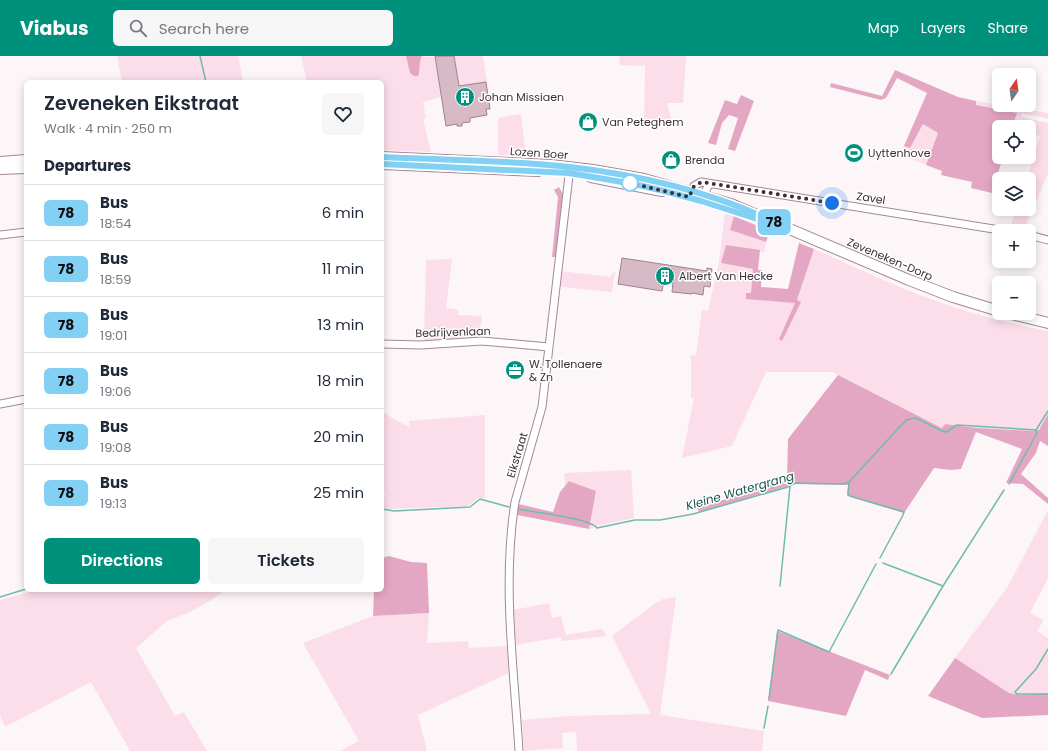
<!DOCTYPE html>
<html lang="en">
<head>
<meta charset="utf-8">
<style>
	:root { --surface:#fff; --page:#f6f6f7; --text:#1f2937; --muted:#747a83; --line:#e0e1e3; --accent:#00917d }
	body { margin:0; font-family:Poppins,sans-serif; background:var(--page); color:var(--text); height:100vh; display:flex; flex-direction:column; font-size:15px; white-space:nowrap }
	* { box-sizing:border-box; margin:0 }
	p { font-size:13px; color:var(--muted) }
	.icon { flex:none; width:22px; height:22px; fill:none; stroke:currentColor; stroke-width:2; stroke-linecap:round; stroke-linejoin:round }
	.map { position:relative; flex:1; overflow:hidden }
	.panel { position:absolute; left:24px; top:24px; width:360px; height:512px; display:flex; flex-direction:column; background:var(--surface); border-radius:6px; box-shadow:0 2px 10px #0003 }
	.panel>* { flex:none }
	.badge { padding:0 8px; border-radius:6px; font-size:14px; line-height:26px }
	.needle { width:26px; rotate:13deg }
	.fabs { position:absolute; left:992px; top:12px; display:grid; gap:8px }
	.fabs a { display:grid; place-items:center; width:44px; height:44px; border-radius:6px; background:var(--surface); box-shadow:0 2px 10px #0003; font-size:20px }
	.you { position:absolute; width:20px; height:20px; margin:-10px; border:3px solid #fff; border-radius:50%; background:#1a73e8; box-shadow:0 0 0 6px #1a73e833 }
	.map>.badge { position:absolute; translate:-50% -50%; box-shadow:0 0 0 2px #fff }
	h2 { padding:0 20px; font-size:15px; line-height:36px }
	.round { display:grid; place-items:center; flex:none; width:42px; height:42px; border-radius:6px; background:var(--page) }
	.headline { display:flex; align-items:center; justify-content:space-between; height:68px; padding:0 20px }
	h1 { font-size:19px; font-weight:600; line-height:30px }
	.primary-button { display:flex; gap:8px; margin-top:auto; padding:8px 20px }
	.primary-button a { flex:1; height:46px; border-radius:6px; background:var(--accent); color:#fff; font-size:16px; font-weight:600; line-height:46px; text-align:center }
	.primary-button a+a { background:var(--page); color:var(--text) }
	ul { padding:0; list-style:none }
	li { display:flex; align-items:center; gap:12px; height:56px; padding:0 20px; border-top:1px solid var(--line) }
	li div { flex:1 }
	li b { display:block; font-size:15px }
	li em { font-style:normal }
	li .badge { min-width:44px; font-weight:700; text-align:center }
	header { display:flex; align-items:center; gap:24px; box-sizing:border-box; height:56px; padding:0 20px; background:var(--accent); color:#fff }
	header strong { font-size:19px }
	nav { display:flex; gap:22px; margin-inline-start:auto; font-size:14px }
	.search { width:280px; height:36px; background:var(--page); display:flex; align-items:center; gap:10px; box-sizing:border-box; padding:0 14px; border-radius:6px; color:var(--muted); font-size:15px }
	.map>svg:first-child { display:block }
	.green { fill:#fcddea }
	.forest { fill:#e4a7c3 }
	.lines { fill:none; stroke-linecap:round; stroke-linejoin:round }
	.stream { stroke:#70bcac; stroke-width:1.5 }
	.building { fill:#d8bac7; stroke:#9e828e }
	.minor-casing { stroke:#a48895; stroke-width:9 }
	.primary-casing { stroke:#a48895; stroke-width:12 }
	.minor { stroke:#fff; stroke-width:7 }
	.primary { stroke:#fff; stroke-width:10 }
	.line-casing { stroke:#fff; stroke-width:9 }
	.line { stroke:#83d0f5; stroke-width:6 }
	.walk { stroke:#3b2f34; stroke-width:4; stroke-dasharray:0 7.2 }
	.stop-dot { fill:#fff; stroke:#83d0f5; stroke-width:2 }
	.labels { text-anchor:middle; stroke-width:3; stroke-linejoin:round; paint-order:stroke }
	.poi-label { font-size:11px; fill:#3b2f34; stroke:#fff; text-anchor:start }
	.street-label { font-size:11px; fill:#3b2f34; stroke:#fff }
	.water-label { font-size:12px; font-style:italic; fill:#18574c; stroke:#fff }
</style>
</head>
<body>
<header>
<strong>Viabus</strong>
<div class="search"><svg class="icon" aria-label="search" viewBox="0 0 24 24"><circle cx="10" cy="10" r="6"/><path d="M15 15l6 6"/></svg>Search here</div>
<nav><a>Map</a><a>Layers</a><a>Share</a></nav>
</header>
<div class="map">
<svg width="1048" height="695" viewBox="0 0 1048 695">
	<rect width="100%" height="100%" fill="#fcf6f8"/>
	<!-- green -->
	<path class="green" d="M117 0H238L243 24 232 26H122Z
		M301 0H406L410 17 420 16 419 9 421 0 435 1 441 41 423 46 426 62 423 63 431 96 382 94V26H307Z
		M453 0H483L487 26 458 30Z
		M619 0H686L683 47H667L673 69 644 67 645 10 620 9Z
		M976 45 1048 57V63L1022 57 1021 61 1048 67V118L1024 173 1011 170 1016 153H1029V123H1027L1040 80 1029 76V71H1012L1016 57 975 49Z
		M521 58 526 99H498V62Z
		M923 68 938 77 926 109 901 98 904 90 910 92Z
		M725 157 734 160 730 174 766 186 764 196 726 189 721 207 753 213 751 238 795 247 779 282 801 246 797 245 814 193C866 216 922 243 976 258 1000 265 1024 270 1048 275V358L1039 375 977 372 945 368 943 372 832 316H766L732 390 682 402 694 342H691V299L696 300 702 254 708 255 719 206Z
		M452 203 446 252 458 254V259L482 260 479 280 424 285 426 204Z
		M615 214 612 236 562 231 559 227 560 215 610 221Z
		M382 356 409 371V365L485 359V442H478L468 450 388 453 382 452 385 437 382 434Z
		M631 414 634 462 601 469 589 473 596 435 570 425 565 429 564 417Z
		M1048 454V522L1030 557 1044 564 1037 575 1048 582V637L1020 639 1009 637 955 602 1007 532Z
		M36 534H225L213 543 190 556 167 565 136 592 175 660 184 656 207 695H130L91 626 5 671 0 659V544Z
		M676 541 660 659 764 675 762 695H577L576 676 562 677 563 692 524 695 522 664 568 660 651 658 612 580 654 548 663 543Z
		M549 547 552 562 561 560 566 579 602 573 607 580 562 585 561 581 516 589 513 554Z
		M429 557 427 587 468 585 469 592 507 590 509 617 418 659 427 695H340L359 685 303 587 373 560Z"/>
	<!-- forest -->
	<path class="forest" d="M406 0H422C418 7 421 14 418 20H414L410 17Z
		M895 14 958 41 976 45V49L1017 57 1012 71H999V101H1003L992 137 971 132 972 126 941 119 942 115 926 109 938 77 923 68 910 92 904 90 927 37 897 22 886 42 881 44 830 31 831 27 882 40Z
		M741 39 754 45 735 95 728 93 738 62 729 59 722 67 716 89 708 87 725 44 737 48Z
		M559 131 564 140 556 201H552L558 141 554 134Z
		M734 160 770 175 766 186 730 174Z
		M799 187 814 193 797 244 801 246 782 285 779 283 795 247 746 243V237H751L753 213 721 207 726 189 760 194 758 214H762L761 231 788 233Z
		M838 319 942 372 945 368 977 372 1034 375 1039 374 1048 358V390L1040 385 1036 397 1021 418 1048 442V448L1023 428 1006 427 1022 393 976 376 961 413 951 414 934 412 904 457 847 440 848 429 796 428 699 456 697 452 787 424 788 383Z
		M569 425 596 435 589 473 517 459 518 448 553 456 560 436Z
		M389 500 411 506 427 507 429 557 373 560 374 534H382V502Z
		M777 575 890 619 888 624 865 614 846 660 768 645Z
		M955 602 1009 637 1020 639 1048 637V659L982 662 928 640Z"/>
	<g class="lines">
		<!-- stream -->
		<path class="stream" d="M200 0 206 26
			M849 427 848 438 850 440 904 456 903 459 880 502
			M1009 428 1037 377 1036 374
			M382 453 394 455 470 451 480 443 509 451
			M518 453C532 456 590 462 597 472L635 464H660L693 458 788 431 795 427 843 428 849 426 906 364 916 362 942 375 946 376 957 369 1036 374 1048 355
			M883 507 943 530 1004 434
			M780 530 790 430
			M0 541 26 533
			M1048 593 1036 613 1015 636 1017 638H1048
			M891 618 943 530
			M769 643 778 574 829 596 876 508
			M764 672 768 650"/>
	</g>
	<!-- building -->
	<path class="building" d="M435 0H454L459 30 486 26 490 53H486L487 59 470 62V66L462 67V70H457V68L446 70Z
		M622 202 707 215V212L712 213 710 231 704 230 703 239 692 237V238L672 236 673 227 664 225 662 235 618 228Z"/>
	<g class="lines">
		<defs>
			<path id="minor" d="M689 141 694 130 701 126 1006 175
				M701 145 709 128
				M0 179 26 176
				M1029 179 1048 184
				M382 288 421 289 482 285 549 291
				M0 348 26 343
				M519 695C514 613 502 528 515 446L542 351 570 111"/>
			<path id="primary" d="M382 101 551 109 593 114 644 123 731 148 909 224 953 241 999 255
				M0 106 26 104
				M382 108 538 115
				M0 113 26 112
				M591 121 662 135
				M1007 257 1048 267"/>
		</defs>
		<!-- minor casing -->
		<use href="#minor" class="minor-casing"/>
		<!-- primary casing -->
		<use href="#primary" class="primary-casing"/>
		<!-- minor -->
		<use href="#minor" class="minor"/>
		<!-- primary -->
		<use href="#primary" class="primary"/>
	</g>
	<g class="lines">
		<defs>
			<path id="line" d="M382 101C444 104 508 104 570 111 640 119 711 136 775 166L763 165 701 145 664 135 634 128 569 117 382 108"/>
		</defs>
		<!-- line casing -->
		<use href="#line" class="line-casing"/>
		<!-- line -->
		<use href="#line" class="line"/>
		<!-- walk -->
		<path class="walk" d="M630 127 689 141 694 130 702 126 832 147"/>
	</g>
	<!-- icons -->
	<defs>
		<symbol id="building-disc" viewBox="-11 -11 22 22"><circle r="9.5" fill="#00917d" stroke="#fff"/><path d="M-4-6H4V6H1V3H-1V6H-4ZM-2.5-4.3h1.7v1.8h-1.7ZM.8-4.3h1.7v1.8H.8ZM-2.5-1h1.7V.8h-1.7ZM.8-1h1.7V.8H.8Z" fill="#fff"/></symbol>
		<symbol id="shop-disc" viewBox="-11 -11 22 22"><circle r="9.5" fill="#00917d" stroke="#fff"/><path d="M-5-2.5h2.3a2.7 3.5 0 0 1 5.4 0H5L5.5 6h-11ZM-1.5-2.5h3a1.5 2.3 0 0 0-3 0Z" fill="#fff"/></symbol>
		<symbol id="stadium-disc" viewBox="-11 -11 22 22"><circle r="9.5" fill="#00917d" stroke="#fff"/><path d="M0-5a6.5 5 0 1 0 0 10a6.5 5 0 1 0 0-10ZM-3.5-1.8h7v3.6h-7Z" fill="#fff"/></symbol>
		<symbol id="office-disc" viewBox="-11 -11 22 22"><circle r="9.5" fill="#00917d" stroke="#fff"/><path d="M-6-3h4V-5.5h4V-3h4V5H-6ZM-1-4.5V-3h2v-1.5ZM-6 0V1H6V0Z" fill="#fff"/></symbol>
	</defs>
	<g fill-rule="evenodd">
		<use href="#building-disc" x="454" y="30" width="22" height="22"/>
		<use href="#shop-disc" x="577" y="55" width="22" height="22"/>
		<use href="#stadium-disc" x="843" y="86" width="22" height="22"/>
		<use href="#shop-disc" x="660" y="93" width="22" height="22"/>
		<use href="#building-disc" x="654" y="209" width="22" height="22"/>
		<use href="#office-disc" x="504" y="303" width="22" height="22"/>
	</g>
	<!-- markers -->
	<circle class="stop-dot" cx="630" cy="127" r="8"/>
	<g class="labels">
		<!-- poi labels -->
		<g class="poi-label">
			<text x="479" y="45">Johan Missiaen</text>
			<text x="602" y="70">Van Peteghem</text>
			<text x="868" y="101">Uyttenhove</text>
			<text x="685" y="108">Brenda</text>
			<text x="679" y="224">Albert Van Hecke</text>
			<text x="529" y="312">W. Tollenaere<tspan x="529" dy="13">&amp; Zn</tspan></text>
		</g>
		<!-- street labels -->
		<g class="street-label">
			<text transform="translate(539 97) rotate(4)" y="4">Lozen Boer</text>
			<text transform="translate(871 142) rotate(9)" y="4">Zavel</text>
			<text transform="translate(890 203) rotate(23)" y="4">Zeveneken-Dorp</text>
			<text transform="translate(453 276) rotate(-2)" y="4">Bedrijvenlaan</text>
			<text transform="translate(517 399) rotate(-73)" y="4">Eikstraat</text>
		</g>
		<!-- water labels -->
		<g class="water-label">
			<text transform="translate(740 435) rotate(-16)" y="4">Kleine Watergrang</text>
		</g>
	</g>
</svg>
<div class="fabs">
<a><svg class="needle" viewBox="-14 -14 28 28"><path d="M0-13l5 13h-10z" fill="#e53935"/><path d="M0 13l5-13h-10z" fill="#747a83"/></svg></a>
<a><svg class="icon" aria-label="locate" viewBox="0 0 24 24"><circle cx="12" cy="12" r="6"/><path d="M12 2v4M12 18v4M2 12h4M18 12h4"/></svg></a>
<a><svg class="icon" aria-label="layers" viewBox="0 0 24 24"><path d="M12 4l9 5-9 5-9-5zM3 14l9 5 9-5"/></svg></a>
<a>+</a>
<a>−</a>
</div>
<div class="you" style="left:832px;top:147px"></div>
<b class="badge" style="left:774px;top:166px;background:#83d0f5;color:#111">78</b>
<section class="panel">
<div class="headline"><div><h1>Zeveneken Eikstraat</h1><p>Walk · 4 min · 250 m</p></div><a class="round"><svg class="icon" aria-label="heart" viewBox="0 0 24 24"><path d="M12 20l-8-8c-3-5 5-10 8-4 3-6 11-1 8 4z"/></svg></a></div>
<h2>Departures</h2>
<ul>
<li><span class="badge" style="background:#83d0f5;color:#111">78</span><div><b>Bus</b><p>18:54</p></div><em>6 min</em></li>
<li><span class="badge" style="background:#83d0f5;color:#111">78</span><div><b>Bus</b><p>18:59</p></div><em>11 min</em></li>
<li><span class="badge" style="background:#83d0f5;color:#111">78</span><div><b>Bus</b><p>19:01</p></div><em>13 min</em></li>
<li><span class="badge" style="background:#83d0f5;color:#111">78</span><div><b>Bus</b><p>19:06</p></div><em>18 min</em></li>
<li><span class="badge" style="background:#83d0f5;color:#111">78</span><div><b>Bus</b><p>19:08</p></div><em>20 min</em></li>
<li><span class="badge" style="background:#83d0f5;color:#111">78</span><div><b>Bus</b><p>19:13</p></div><em>25 min</em></li>
</ul>
<div class="primary-button"><a>Directions</a><a>Tickets</a></div>
</section>
</div>
</body>
</html>
